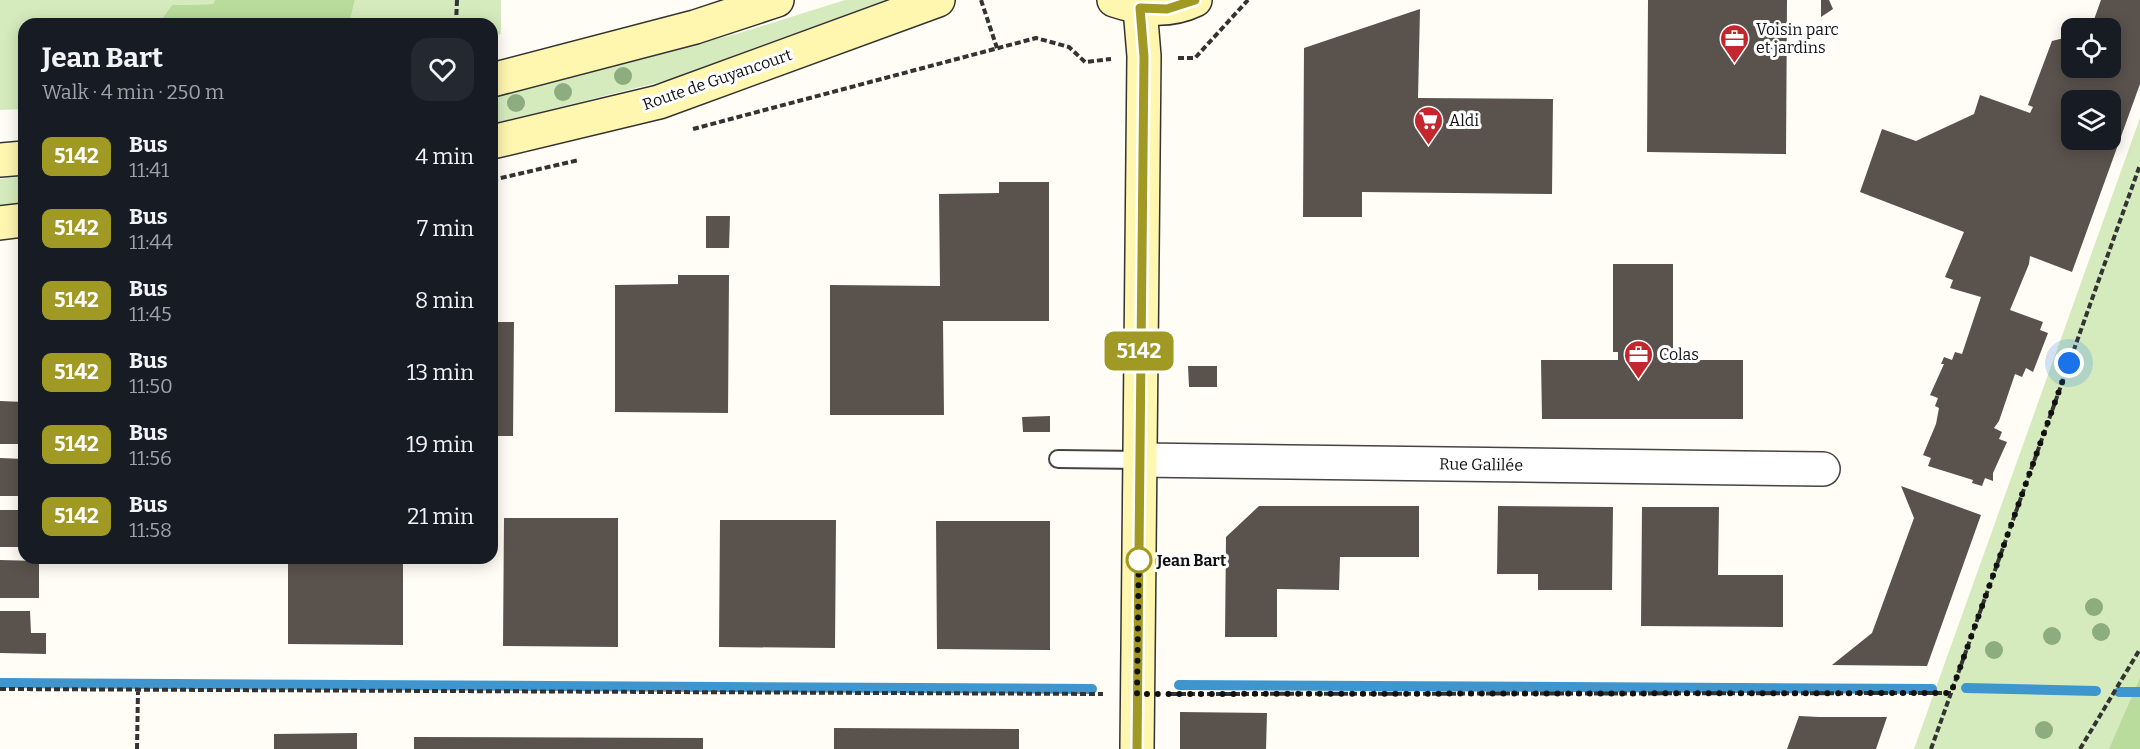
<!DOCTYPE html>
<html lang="en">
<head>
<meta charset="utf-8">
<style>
	:root { --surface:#171b24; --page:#242831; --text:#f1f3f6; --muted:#9ea1a6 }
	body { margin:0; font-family:Bitter,serif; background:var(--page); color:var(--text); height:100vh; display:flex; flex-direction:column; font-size:22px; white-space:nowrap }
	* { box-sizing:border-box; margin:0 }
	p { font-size:20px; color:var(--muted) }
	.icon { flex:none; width:33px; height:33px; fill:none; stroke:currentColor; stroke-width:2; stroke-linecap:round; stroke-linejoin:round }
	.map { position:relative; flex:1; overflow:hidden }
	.drawer { position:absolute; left:18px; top:18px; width:480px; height:546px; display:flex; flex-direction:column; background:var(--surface); border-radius:18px; box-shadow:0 3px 15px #0003 }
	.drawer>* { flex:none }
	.badge { padding:0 12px; border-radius:9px; font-size:21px; line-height:39px }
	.tools { position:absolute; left:2061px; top:18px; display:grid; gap:12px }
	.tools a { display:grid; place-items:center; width:60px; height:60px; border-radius:12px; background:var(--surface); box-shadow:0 3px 15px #0003; font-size:30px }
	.you { position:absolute; width:30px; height:30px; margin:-15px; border:4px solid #fff; border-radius:50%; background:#1a73e8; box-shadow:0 0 0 9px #1a73e833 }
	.map>.badge { position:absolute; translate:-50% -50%; box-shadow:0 0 0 3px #fff }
	.round { display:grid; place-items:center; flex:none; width:63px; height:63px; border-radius:18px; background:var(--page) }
	.head { display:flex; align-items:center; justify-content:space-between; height:102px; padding:0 24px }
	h1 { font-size:28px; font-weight:700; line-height:45px }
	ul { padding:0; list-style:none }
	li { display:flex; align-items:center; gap:18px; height:72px; padding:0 24px }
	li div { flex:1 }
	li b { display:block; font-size:22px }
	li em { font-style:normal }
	li .badge { min-width:66px; font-weight:700; text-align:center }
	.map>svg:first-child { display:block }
	.green { fill:#d5ebbd }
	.forest { fill:#b9dc9c }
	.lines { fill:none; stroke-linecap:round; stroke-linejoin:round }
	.stream { stroke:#3f96cf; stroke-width:10 }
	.building { fill:#5a524d; fill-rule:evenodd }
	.lane-casing { stroke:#444; stroke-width:20 }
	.street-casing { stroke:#444; stroke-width:36 }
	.secondary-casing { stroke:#333; stroke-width:36 }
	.path { stroke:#333; stroke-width:4; stroke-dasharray:6 3; stroke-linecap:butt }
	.lane { stroke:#fff; stroke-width:16 }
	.street { stroke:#fff; stroke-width:33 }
	.secondary { stroke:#fff6b0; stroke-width:33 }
	.tree { fill:#8dad7f }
	.line-casing { stroke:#fff; stroke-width:14 }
	.line { stroke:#a09923; stroke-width:9 }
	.walk { stroke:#111; stroke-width:6; stroke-dasharray:0 10.8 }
	.stop-dot { fill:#fff; stroke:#a09923; stroke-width:3 }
	.labels { text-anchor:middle; stroke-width:6; stroke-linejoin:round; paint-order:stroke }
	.poi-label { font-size:16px; fill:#111; stroke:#fff; text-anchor:start }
	.street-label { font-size:16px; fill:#111; stroke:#fff }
	.stop-label { font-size:16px; font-weight:bold; fill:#111; stroke:#fff; text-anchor:start }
</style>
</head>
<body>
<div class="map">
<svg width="2140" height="749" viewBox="0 0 2140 749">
	<rect width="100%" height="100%" fill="#fffdf5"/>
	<!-- green -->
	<path class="green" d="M0 0H215L213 4 172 5 158 24H24V109L0 110Z
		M355 0H501V34L492 36V24H349Z
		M845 0H886L664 81 492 124V95L736 34Z
		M2140 118V749H1914Z
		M24 176V203L0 205V179Z"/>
	<!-- forest -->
	<path class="forest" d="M215 0H355L349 24H158L172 5 213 4Z
		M2140 678V749H2109Z"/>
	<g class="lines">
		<!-- stream -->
		<path class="stream" d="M0 683 1092 689
			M1179 685 1932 689
			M1966 688 2096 691
			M2119 692H2140"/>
	</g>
	<!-- building -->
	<path class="building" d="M1648 0H1787L1786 154 1647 152Z
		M1821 0H1829L1833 9 1821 17Z
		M2101 0H2140V84L2072 272 2030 256 2029 264 2010 310 2043 322 2040 330 2048 333 2033 372 2026 368 2022 377 2015 374 1999 421 1994 428 2002 432 1999 439 2007 442 1993 473V481L1985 478 1982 486 1972 483 1973 480 1928 466 1931 458 1923 455 1936 424 1939 408 1935 406 1938 398 1930 395 1944 364H1941L1944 357 1952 360 1955 352 1962 354 1981 297 1950 288 1953 280 1945 277 1964 232 1860 192 1882 129 1916 141 1974 114 1980 95 2030 113 2033 107 2028 105 2052 41 2072 36V68H2110V28H2091ZM2072 100H2110V140H2072Z
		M1420 9 1418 98 1553 99 1552 194 1362 192V217H1303L1304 48Z
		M999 182H1049V321H943L944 415H830V285L940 286 939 194 999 193Z
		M706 216H730L729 248H706Z
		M1613 264H1673V352H1668V360H1743V419H1542L1541 360H1618V352H1613Z
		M678 275H729L728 413 615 412V285L678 284Z
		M492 322H514L513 436H492Z
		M1188 366H1217V387H1189Z
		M0 401 24 402V444H0Z
		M1050 416V432H1023L1022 417Z
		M0 458 24 459V496H0Z
		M1901 486 1981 515 1927 666 1832 665 1872 633 1914 518Z
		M1259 506H1419V557H1340L1339 590 1277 589V637H1225L1226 537Z
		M1498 506 1613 507 1612 590H1538V574H1497Z
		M1642 507H1719L1718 575H1783V627L1641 626Z
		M0 510H24V547H0Z
		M504 518H618V647L503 646Z
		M720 520H836L835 648 719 647Z
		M936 521H1050V650L937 649Z
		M288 558H403V645L288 644Z
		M0 560 39 561V598H0Z
		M0 611H30L31 633H46V654L0 653Z
		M1180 712 1267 713 1266 749H1180Z
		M1799 716 1819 717H1887L1876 749H1787Z
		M834 728 1019 729V749H834Z
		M357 733V749H274V734Z
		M414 737 703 738V749H414Z"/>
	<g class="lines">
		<defs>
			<path id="lane" d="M1058 459 1140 460"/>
			<path id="street" d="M1140 460 1823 469"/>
			<path id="secondary" d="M1114 0C1141 9 1168 13 1195 0
				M492 80 695 27 777 0
				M492 142 659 102 938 0
				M0 160 24 158
				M0 223 24 220
				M1137 749 1144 56 1140 8"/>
		</defs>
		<!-- lane casing -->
		<use href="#lane" class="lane-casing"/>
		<!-- street casing -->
		<use href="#street" class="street-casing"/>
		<!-- secondary casing -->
		<use href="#secondary" class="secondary-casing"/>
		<!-- path -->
		<path class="path" d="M981 0 997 48
			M456 24 457 0
			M1178 58H1195L1248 0
			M693 129 1036 38 1069 47 1085 62 1111 59
			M492 180 579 160
			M0 689 1103 694
			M1171 694 1951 693
			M137 749 138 690
			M1931 749 2140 165
			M2080 749 2140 649"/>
		<!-- lane -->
		<use href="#lane" class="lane"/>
		<!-- street -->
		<use href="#street" class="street"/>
		<!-- secondary -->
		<use href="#secondary" class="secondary"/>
	</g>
	<!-- trees -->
	<g class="tree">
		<circle cx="623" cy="76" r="9"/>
		<circle cx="563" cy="92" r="9"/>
		<circle cx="516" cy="103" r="9"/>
		<circle cx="2094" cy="607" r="9"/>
		<circle cx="2101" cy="632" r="9"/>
		<circle cx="2052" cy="636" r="9"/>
		<circle cx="1994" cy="650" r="9"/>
		<circle cx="2044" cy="730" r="9"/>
	</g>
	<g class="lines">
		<defs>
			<path id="line" d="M1137 749 1144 57 1140 8 1167 9 1195 0"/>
		</defs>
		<!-- line casing -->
		<use href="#line" class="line-casing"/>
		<!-- line -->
		<use href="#line" class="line"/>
		<!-- walk -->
		<path class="walk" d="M1139 560V551L1137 694 1951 693 2069 363"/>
	</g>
	<!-- icons -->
	<defs>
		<symbol id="office-pin" viewBox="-11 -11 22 30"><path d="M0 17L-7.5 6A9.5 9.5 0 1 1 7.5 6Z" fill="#c4262e" stroke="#fff"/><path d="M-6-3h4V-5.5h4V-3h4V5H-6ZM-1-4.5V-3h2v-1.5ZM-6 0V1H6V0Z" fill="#fff"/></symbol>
		<symbol id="supermarket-pin" viewBox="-11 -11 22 30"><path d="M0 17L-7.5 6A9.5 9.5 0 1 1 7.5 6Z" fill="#c4262e" stroke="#fff"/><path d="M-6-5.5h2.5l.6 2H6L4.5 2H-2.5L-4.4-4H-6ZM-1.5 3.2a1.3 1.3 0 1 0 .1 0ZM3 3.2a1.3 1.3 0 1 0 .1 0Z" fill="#fff"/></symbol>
	</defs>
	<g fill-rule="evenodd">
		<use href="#office-pin" x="1718" y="22" width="33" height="45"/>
		<use href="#supermarket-pin" x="1412" y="104" width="33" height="45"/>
		<use href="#office-pin" x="1622" y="338" width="33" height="45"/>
	</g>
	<!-- markers -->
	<circle class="stop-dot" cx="1139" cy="560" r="12"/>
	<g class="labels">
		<!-- poi labels -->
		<g class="poi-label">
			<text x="1756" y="35">Voisin parc<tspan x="1756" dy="18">et jardins</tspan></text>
			<text x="1449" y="126">Aldi</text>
			<text x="1659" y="360">Colas</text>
		</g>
		<!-- street labels -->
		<g class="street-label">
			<text transform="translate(717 79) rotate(-19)" y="6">Route de Guyancourt</text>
			<text transform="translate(1481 464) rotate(1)" y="6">Rue Galilée</text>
		</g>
		<!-- stop labels -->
		<g class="stop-label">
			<text x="1157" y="566">Jean Bart</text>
		</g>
	</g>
</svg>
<div class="tools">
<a><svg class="icon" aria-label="locate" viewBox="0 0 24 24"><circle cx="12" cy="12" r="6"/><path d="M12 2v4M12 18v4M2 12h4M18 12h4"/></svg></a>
<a><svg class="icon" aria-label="layers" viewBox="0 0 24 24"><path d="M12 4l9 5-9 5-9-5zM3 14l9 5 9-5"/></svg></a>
</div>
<div class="you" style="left:2069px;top:363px"></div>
<b class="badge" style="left:1139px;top:351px;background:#a09923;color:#fff">5142</b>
<section class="drawer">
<div class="head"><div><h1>Jean Bart</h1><p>Walk · 4 min · 250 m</p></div><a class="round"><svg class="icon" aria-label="heart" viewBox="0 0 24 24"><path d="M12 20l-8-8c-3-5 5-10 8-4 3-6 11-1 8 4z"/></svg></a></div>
<ul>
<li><span class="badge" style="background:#a09923;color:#fff">5142</span><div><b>Bus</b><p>11:41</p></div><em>4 min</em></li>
<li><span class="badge" style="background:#a09923;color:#fff">5142</span><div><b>Bus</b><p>11:44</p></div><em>7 min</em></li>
<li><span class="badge" style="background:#a09923;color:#fff">5142</span><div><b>Bus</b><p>11:45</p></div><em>8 min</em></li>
<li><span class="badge" style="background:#a09923;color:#fff">5142</span><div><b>Bus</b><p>11:50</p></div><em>13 min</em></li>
<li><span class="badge" style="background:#a09923;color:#fff">5142</span><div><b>Bus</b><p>11:56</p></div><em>19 min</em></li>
<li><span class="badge" style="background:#a09923;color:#fff">5142</span><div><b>Bus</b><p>11:58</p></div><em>21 min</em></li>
</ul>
</section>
</div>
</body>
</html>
